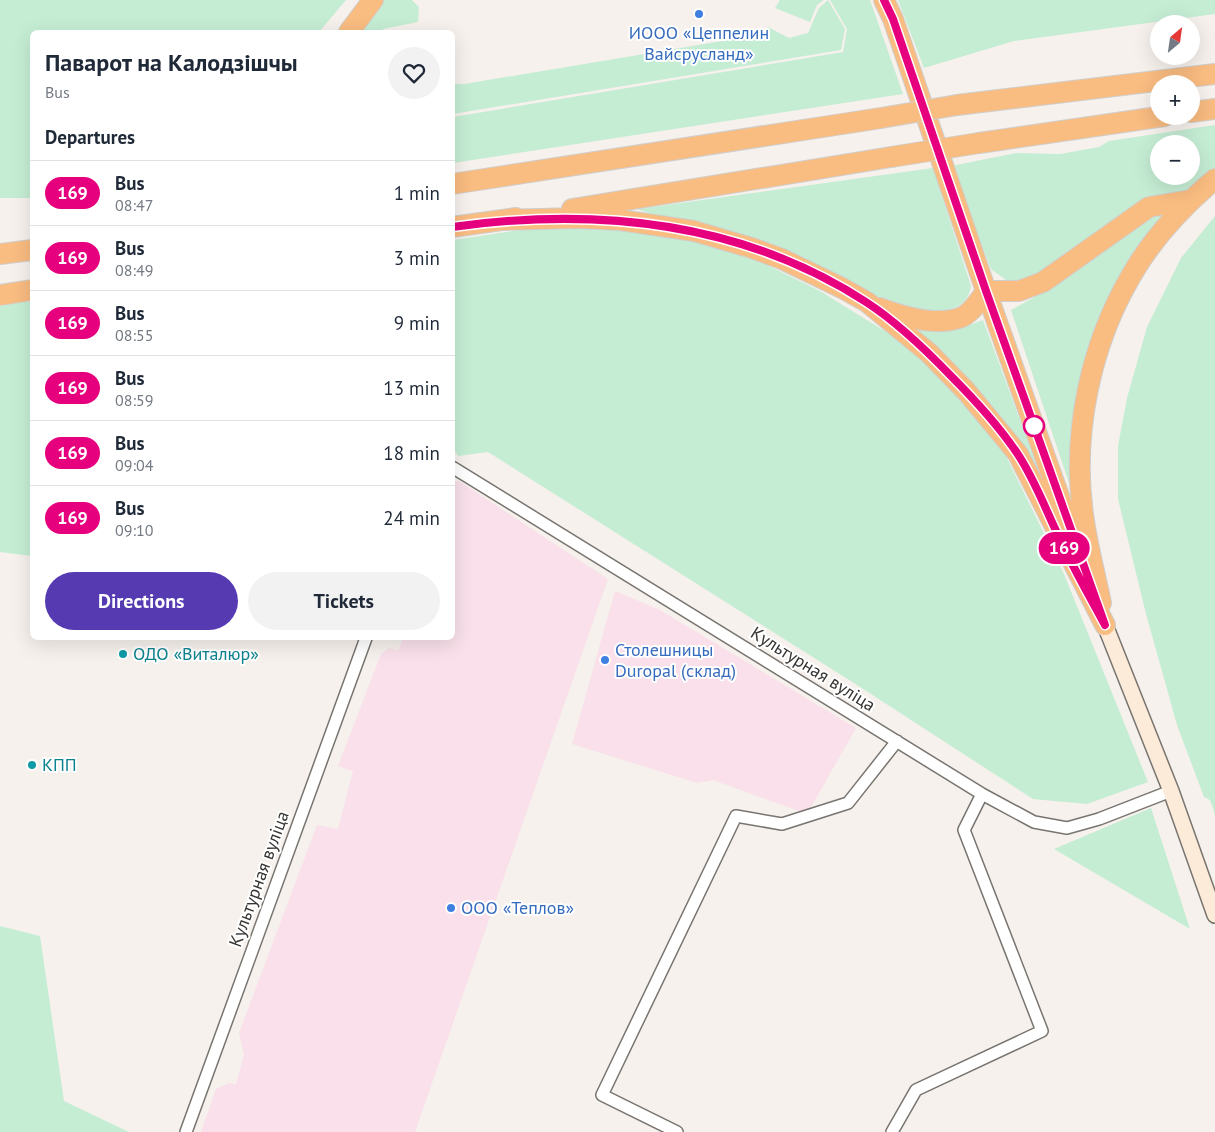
<!DOCTYPE html>
<html lang="en">
<head>
<meta charset="utf-8">
<style>
	:root { --surface:#fff; --page:#f2f2f3; --text:#1f2937; --muted:#747a83; --line:#e0e1e3; --accent:#553ab2 }
	body { margin:0; font-family:"PT Sans",sans-serif; background:var(--page); color:var(--text); height:100vh; display:flex; flex-direction:column; font-size:19px; white-space:nowrap }
	* { box-sizing:border-box; margin:0 }
	p { font-size:16px; color:var(--muted) }
	.icon { flex:none; width:28px; height:28px; fill:none; stroke:currentColor; stroke-width:2; stroke-linecap:round; stroke-linejoin:round }
	.map { position:relative; flex:1; overflow:hidden }
	.side { position:absolute; left:30px; top:30px; width:425px; height:610px; display:flex; flex-direction:column; background:var(--surface); border-radius:8px; box-shadow:0 5px 20px #0002 }
	.side>* { flex:none }
	.badge { padding:0 10px; border-radius:16px; font-size:18px; line-height:32px }
	.needle { width:32px; rotate:29deg }
	.buttons { position:absolute; left:1150px; top:15px; display:grid; gap:10px }
	.buttons a { display:grid; place-items:center; width:50px; height:50px; border-radius:50%; background:var(--surface); box-shadow:0 5px 20px #0002; font-size:25px }
	.map>.badge { position:absolute; translate:-50% -50%; box-shadow:0 0 0 2px #fff }
	h2 { padding:0 15px; font-size:19px; line-height:45px }
	.round { display:grid; place-items:center; flex:none; width:52px; height:52px; border-radius:26px; background:var(--page) }
	.head { display:flex; align-items:center; justify-content:space-between; height:85px; padding:0 15px }
	h1 { font-size:24px; font-weight:800; line-height:38px }
	.cta { display:flex; gap:10px; margin-top:auto; padding:10px 15px }
	.cta a { flex:1; height:58px; border-radius:30px; background:var(--accent); color:#fff; font-size:20px; font-weight:800; line-height:58px; text-align:center }
	.cta a+a { background:var(--page); color:var(--text) }
	ul { padding:0; list-style:none }
	li { display:flex; align-items:center; gap:15px; height:65px; padding:0 15px; border-top:1px solid var(--line) }
	li div { flex:1 }
	li b { display:block; font-size:19px }
	li em { font-style:normal }
	li .badge { min-width:55px; font-weight:700; text-align:center }
	.map>svg:first-child { display:block }
	.industrial { fill:#f9e0ea }
	.green { fill:#c5edd4; fill-rule:evenodd }
	.lines { fill:none; stroke-linecap:round; stroke-linejoin:round }
	.street-casing { stroke:#78746f; stroke-width:14 }
	.secondary-casing { stroke:#78746f; stroke-width:18 }
	.highway-casing { stroke:#cfcfce; stroke-width:22 }
	.street { stroke:#fff; stroke-width:11 }
	.secondary { stroke:#fdebd9; stroke-width:15 }
	.highway { stroke:#f9bc81; stroke-width:20 }
	.highway-bridge-casing { stroke:#cfcfce; stroke-width:22; stroke-linecap:butt }
	.highway-bridge { stroke:#f9bc81; stroke-width:20 }
	.line-casing { stroke:#fff; stroke-width:11 }
	.line { stroke:#e6007e; stroke-width:8 }
	.shop-dot { fill:#3f7fe0; stroke:#fff; stroke-width:2 }
	.stop-dot { fill:#fff; stroke:#e6007e; stroke-width:2.5 }
	.culture-dot { fill:#0f9aa8; stroke:#fff; stroke-width:2 }
	.labels { text-anchor:middle; stroke-width:4; stroke-linejoin:round; paint-order:stroke }
	.shop-label { font-size:18px; fill:#366cbe; stroke:#fff; text-anchor:start }
	.culture-label { font-size:18px; fill:#0d838f; stroke:#fff; text-anchor:start }
	.street-label { font-size:18px; fill:#373533; stroke:#fff }
</style>
</head>
<body>
<div class="map">
<svg width="1215" height="1132" viewBox="0 0 1215 1132">
	<rect width="100%" height="100%" fill="#f6f1ec"/>
	<!-- industrial -->
	<path class="industrial" d="M459 481 608 579 415 1132H201L216 1089 229 1083 236 1084 244 1055 239 1033 317 825 338 829 353 771 338 766 381 654 389 648 398 650 403 638H452V483Z
		M615 591 660 610 856 728 807 814 713 780 697 783 572 744Z"/>
	<!-- green -->
	<path class="green" d="M0 0H346L319 32H32V198H0Z
		M380 0H412L419 7 418 22 383 29V32H355Z
		M780 0H824L817 5 810 22 775 8Z
		M828 0 845 29 841 50 453 114V84H464L764 34 768 27 789 38 808 33 819 8Z
		M830 0H870L903 94 453 163V117L843 52 847 29Z
		M898 0H1215V14L1014 41 924 68Z
		M1215 125V173L1200 186 1030 283H1010L991 269 951 166 1016 153 1060 154 1099 147 1109 141ZM1159 144H1191V176H1159Z
		M933 168 971 286C963 336 877 297 850 285L637 209Z
		M1168 212 1112 299 1076 504 1011 310 1058 284 1155 215Z
		M1215 216V814L1210 800 1204 797 1177 725 1146 614 1118 499V446L1127 398 1147 327 1181 258Z
		M577 227H616L674 235 755 259 820 291 888 333 918 357 949 386 1000 444 1064 574 1148 782 1087 804 1033 799 857 685 488 452 458 456 453 448V240L520 230Z
		M21 302H32V556L0 552V306Z
		M983 320 1047 493 901 321C932 329 953 333 983 320Z
		M1151 808 1190 929 1054 849Z
		M0 926 40 936 64 1101 129 1132H0Z"/>
	<g class="lines">
		<defs>
			<path id="street" d="M452 467 982 794 1034 822 1067 828 1099 819 1171 791
				M186 1132 366 638
				M677 1132 602 1095 736 816 782 824 848 803 897 741
				M892 1132 916 1090 1042 1031 964 830 982 794"/>
			<path id="secondary" d="M1105 625 1171 791 1215 915"/>
			<path id="highway" d="M884 0 893 19 986 291 1080 555
				M349 32 373 0
				M957 105 1215 74
				M1191 112 1215 109
				M979 143 1165 116
				M452 184 881 118
				M572 209 891 157
				M503 220 579 218 620 220 694 231 752 248 782 259 842 288 867 302 929 353 966 391 1018 454 1105 625
				M452 227 516 218
				M0 254 32 250
				M0 295 32 290
				M880 308C904 317 937 327 962 317 972 312 980 300 986 291H1019L1043 282 1149 207 1190 200
				M1101 603C1095 574 1087 544 1083 514 1072 434 1090 346 1131 276 1152 239 1183 206 1215 179"/>
		</defs>
		<!-- street casing -->
		<use href="#street" class="street-casing"/>
		<!-- secondary casing -->
		<use href="#secondary" class="secondary-casing"/>
		<!-- highway casing -->
		<use href="#highway" class="highway-casing"/>
		<!-- street -->
		<use href="#street" class="street"/>
		<!-- secondary -->
		<use href="#secondary" class="secondary"/>
		<!-- highway -->
		<use href="#highway" class="highway"/>
		<defs>
			<path id="highway-bridge" d="M881 118 957 105
				M891 157 979 143"/>
		</defs>
		<!-- highway-bridge casing -->
		<use href="#highway-bridge" class="highway-bridge-casing"/>
		<!-- highway-bridge -->
		<use href="#highway-bridge" class="highway-bridge"/>
	</g>
	<g class="lines">
		<defs>
			<path id="line" d="M452 227C596 207 741 221 866 302 897 322 925 349 951 376 975 400 998 425 1017 453 1034 478 1045 508 1058 535 1072 566 1089 595 1105 625L986 291 893 19 884 0"/>
		</defs>
		<!-- line casing -->
		<use href="#line" class="line-casing"/>
		<!-- line -->
		<use href="#line" class="line"/>
	</g>
	<!-- markers -->
	<g class="shop-dot">
		<circle cx="699" cy="14" r="5"/>
		<circle cx="605" cy="660" r="5"/>
		<circle cx="451" cy="908" r="5"/>
	</g>
	<circle class="stop-dot" cx="1034" cy="426" r="10"/>
	<g class="culture-dot">
		<circle cx="123" cy="654" r="5"/>
		<circle cx="32" cy="765" r="5"/>
	</g>
	<g class="labels">
		<!-- shop labels -->
		<g class="shop-label">
			<text x="699" y="39" text-anchor="middle">ИООО «Цеппелин<tspan x="699" dy="21">Вайсрусланд»</tspan></text>
			<text x="615" y="656">Столешницы<tspan x="615" dy="21">Duropal (склад)</tspan></text>
			<text x="461" y="914">ООО «Теплов»</text>
		</g>
		<!-- culture labels -->
		<g class="culture-label">
			<text x="133" y="660">ОДО «Виталюр»</text>
			<text x="42" y="771">КПП</text>
		</g>
		<!-- street labels -->
		<g class="street-label">
			<text transform="translate(813 669) rotate(32)" y="6">Культурная вуліца</text>
			<text transform="translate(259 879) rotate(-70)" y="6">Культурная вуліца</text>
		</g>
	</g>
</svg>
<div class="buttons">
<a><svg class="needle" viewBox="-14 -14 28 28"><path d="M0-13l5 13h-10z" fill="#e53935"/><path d="M0 13l5-13h-10z" fill="#747a83"/></svg></a>
<a>+</a>
<a>−</a>
</div>
<b class="badge" style="left:1064px;top:548px;background:#e6007e;color:#fff">169</b>
<section class="side">
<div class="head"><div><h1>Паварот на Калодзішчы</h1><p>Bus</p></div><a class="round"><svg class="icon" aria-label="heart" viewBox="0 0 24 24"><path d="M12 20l-8-8c-3-5 5-10 8-4 3-6 11-1 8 4z"/></svg></a></div>
<h2>Departures</h2>
<ul>
<li><span class="badge" style="background:#e6007e;color:#fff">169</span><div><b>Bus</b><p>08:47</p></div><em>1 min</em></li>
<li><span class="badge" style="background:#e6007e;color:#fff">169</span><div><b>Bus</b><p>08:49</p></div><em>3 min</em></li>
<li><span class="badge" style="background:#e6007e;color:#fff">169</span><div><b>Bus</b><p>08:55</p></div><em>9 min</em></li>
<li><span class="badge" style="background:#e6007e;color:#fff">169</span><div><b>Bus</b><p>08:59</p></div><em>13 min</em></li>
<li><span class="badge" style="background:#e6007e;color:#fff">169</span><div><b>Bus</b><p>09:04</p></div><em>18 min</em></li>
<li><span class="badge" style="background:#e6007e;color:#fff">169</span><div><b>Bus</b><p>09:10</p></div><em>24 min</em></li>
</ul>
<div class="cta"><a>Directions</a><a>Tickets</a></div>
</section>
</div>
</body>
</html>
